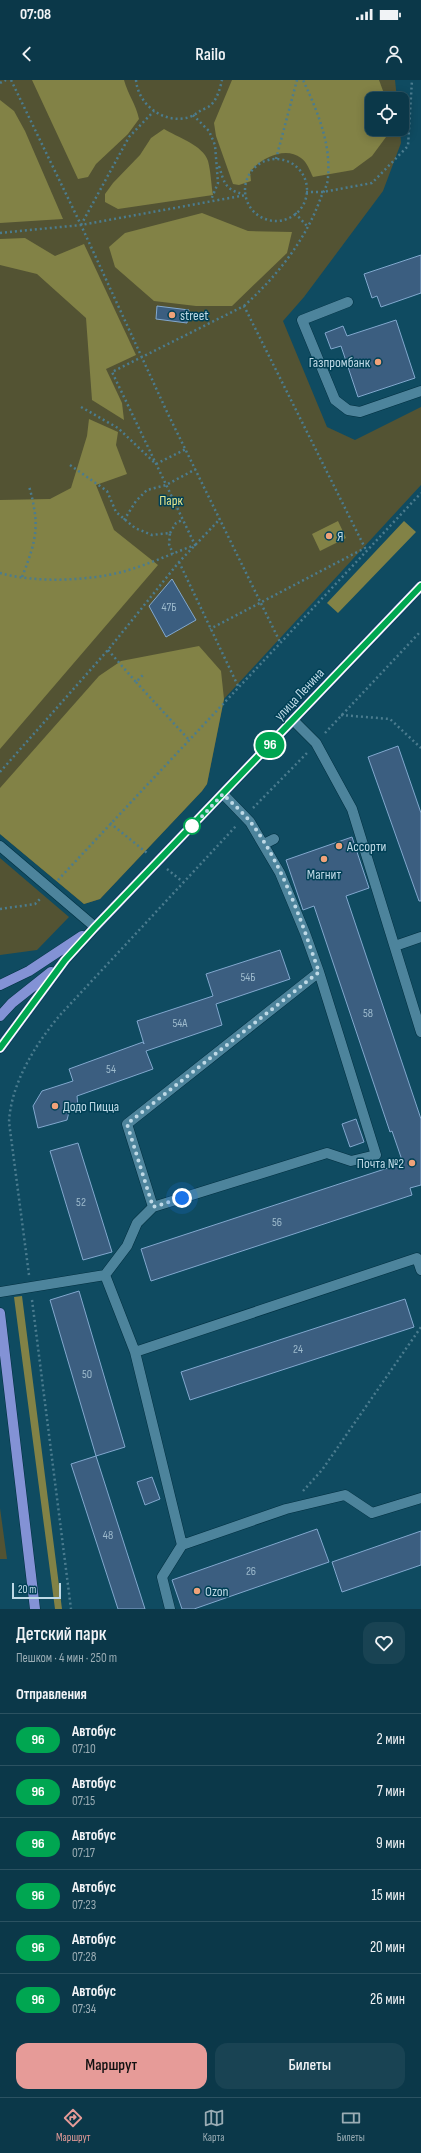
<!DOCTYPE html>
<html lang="ru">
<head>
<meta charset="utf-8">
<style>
	:root { --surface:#0b3849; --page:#194353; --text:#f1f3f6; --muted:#9aacb4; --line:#2b5261; --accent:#e69b98 }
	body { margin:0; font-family:"Sofia Sans Condensed",sans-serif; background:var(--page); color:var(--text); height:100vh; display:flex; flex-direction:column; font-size:15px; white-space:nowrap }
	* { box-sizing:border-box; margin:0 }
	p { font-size:13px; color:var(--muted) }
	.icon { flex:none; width:22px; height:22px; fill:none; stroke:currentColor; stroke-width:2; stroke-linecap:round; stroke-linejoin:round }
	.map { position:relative; height:1529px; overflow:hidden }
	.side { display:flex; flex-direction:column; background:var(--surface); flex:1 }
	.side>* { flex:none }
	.badge { padding:0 8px; border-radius:13px; font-size:14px; line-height:26px }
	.tools { position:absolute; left:365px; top:12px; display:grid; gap:8px }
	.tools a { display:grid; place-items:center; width:44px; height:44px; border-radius:8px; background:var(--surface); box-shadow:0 2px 10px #0003,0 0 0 1px var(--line); font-size:20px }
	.scale { position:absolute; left:12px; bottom:10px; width:49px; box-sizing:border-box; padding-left:4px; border:2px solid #bed9e6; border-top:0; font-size:11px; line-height:14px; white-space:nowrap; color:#bed9e6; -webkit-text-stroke:3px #004056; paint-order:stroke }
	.you { position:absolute; width:20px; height:20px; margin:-10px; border:3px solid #fff; border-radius:50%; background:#1a73e8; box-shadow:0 0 0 6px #1a73e833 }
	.map>.badge { position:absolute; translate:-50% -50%; box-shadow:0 0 0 2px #fff }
	h2 { padding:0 16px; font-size:15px; line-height:36px }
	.round { display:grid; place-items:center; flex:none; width:42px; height:42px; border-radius:12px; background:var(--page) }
	.overview { display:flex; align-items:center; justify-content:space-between; height:68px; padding:0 16px }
	h1 { font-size:19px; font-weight:600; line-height:30px }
	.button { display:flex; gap:8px; margin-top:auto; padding:8px 16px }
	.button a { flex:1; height:46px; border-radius:12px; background:var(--accent); color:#111; font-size:16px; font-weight:600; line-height:46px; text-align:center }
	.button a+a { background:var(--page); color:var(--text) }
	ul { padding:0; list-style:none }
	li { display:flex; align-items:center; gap:12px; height:52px; padding:0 16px; border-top:1px solid var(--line) }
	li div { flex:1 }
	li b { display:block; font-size:15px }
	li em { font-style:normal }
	li .badge { min-width:44px; font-weight:700; text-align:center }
	.status { display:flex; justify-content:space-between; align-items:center; height:28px; padding:0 20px; background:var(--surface); direction:ltr }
	.status svg { height:11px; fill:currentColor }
	header { display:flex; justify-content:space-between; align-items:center; height:52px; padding:0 16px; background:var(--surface); font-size:18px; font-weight:600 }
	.tabs { display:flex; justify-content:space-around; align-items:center; height:56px; border-top:1px solid var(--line); background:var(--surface); font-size:11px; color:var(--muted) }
	.tabs a { display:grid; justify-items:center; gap:2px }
	.tabs .active { color:var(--accent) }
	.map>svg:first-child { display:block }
	.green { fill:#535333 }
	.forest { fill:#828246 }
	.building { fill:#3b5e80; stroke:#82a8ce }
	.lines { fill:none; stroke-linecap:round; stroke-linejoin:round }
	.minor-casing { stroke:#012f40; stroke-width:11 }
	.major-casing { stroke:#012f40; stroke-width:11 }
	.path { stroke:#4b7c8f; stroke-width:2.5; stroke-dasharray:2 3; stroke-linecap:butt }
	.minor { stroke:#4d849c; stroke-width:10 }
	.major { stroke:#8392d5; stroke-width:10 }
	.line-casing { stroke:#fff; stroke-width:9 }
	.line { stroke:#00a651; stroke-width:6 }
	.walk { stroke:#bed9e6; stroke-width:4; stroke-dasharray:0 7.2 }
	.poi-dot { fill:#f0a279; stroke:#004056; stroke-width:1.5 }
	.stop-dot { fill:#fff; stroke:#00a651; stroke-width:2 }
	.labels { text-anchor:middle; stroke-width:3; stroke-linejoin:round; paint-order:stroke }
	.number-label { font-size:12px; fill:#9dbacc }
	.poi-label { font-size:14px; fill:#bed9e6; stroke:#004056; text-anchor:start }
	.park-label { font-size:14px; fill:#e5e58c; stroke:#004056 }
	.street-label { font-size:14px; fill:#bed9e6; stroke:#004056 }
</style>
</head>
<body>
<div class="status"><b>07:08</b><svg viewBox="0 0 49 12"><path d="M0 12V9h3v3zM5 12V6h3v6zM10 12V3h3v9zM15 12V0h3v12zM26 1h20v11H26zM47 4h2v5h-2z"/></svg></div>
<header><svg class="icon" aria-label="back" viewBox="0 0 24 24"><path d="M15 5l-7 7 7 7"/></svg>Railo<svg class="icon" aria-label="person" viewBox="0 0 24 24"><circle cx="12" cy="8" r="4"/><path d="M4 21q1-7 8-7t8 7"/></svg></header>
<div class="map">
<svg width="421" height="1529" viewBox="0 0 421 1529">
	<rect width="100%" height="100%" fill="#0f4b61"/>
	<!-- green -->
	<path class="green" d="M0 0H395L397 19H372V49H400L401 63 383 111 304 217 283 241 327 347 355 360 421 327V405L224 619 207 704 202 711 100 819 84 824 0 754Z
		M0 778 69 837 37 870 0 875Z
		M0 1428 7 1479H0Z"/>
	<!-- forest -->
	<path class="forest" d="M32 0H124C128 15 136 24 139 39L128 54 96 84 88 97 78 99Z
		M232 0H379L386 19H372V49H389V53L372 76 353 90 313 97C310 91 307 82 301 78 285 66 261 78 250 92L251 101 239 105 233 104 216 56 214 43Z
		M0 20 14 31 25 51 63 139 0 143Z
		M164 49C177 57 203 65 208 81 211 92 211 104 213 115L118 129 105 122V114L113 103 140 75 151 58Z
		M202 133 248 151 292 152 287 173 232 226H196L154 221 115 187 109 167 125 153Z
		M25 158 55 176 84 164 136 275 106 289 122 323 124 340 92 320 86 238 37 194 0 185V159Z
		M89 339 118 352 116 365 127 394 96 405 114 450 158 485 0 669V420L50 419 71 408 87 356Z
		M338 441 346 458 320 471 312 454Z
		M404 441 416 452 338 533 327 523Z
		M199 566 221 591 224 619 207 704 202 711 100 819 84 824 0 754V708L99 596 121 581Z
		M22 1216 62 1529H55L14 1217Z"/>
	<!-- building -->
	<path class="building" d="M421 175V213L381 227 377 216 372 218 364 194Z
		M157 226 189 230 187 243 156 239Z
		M396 240 415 298 358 317 341 266 331 269 325 253 343 246 347 256Z
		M172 499 196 540 166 557 149 526Z
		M398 666 421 733V821H419L368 677Z
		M352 757 369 808 346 816 421 1039V1105L410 1108 412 1115 151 1201 141 1169 403 1083 392 1051 390 1052 314 826 303 830 286 780Z
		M280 870 290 899 216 924 222 945 146 971 153 989 77 1016 78 1027 70 1028 67 1040 38 1048 33 1026 42 1011 73 1001 69 989 143 962 144 964 137 941 213 916 206 894Z
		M356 1039 364 1062 350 1067 342 1044Z
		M78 1063 112 1172 83 1180 50 1071Z
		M79 1211 125 1367 96 1376 50 1220Z
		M405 1219 414 1247 190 1320 181 1292Z
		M96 1376 145 1529H118L71 1384Z
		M152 1397 160 1419 145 1425 137 1402Z
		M317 1449 329 1482 194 1529H182L172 1500Z
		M421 1451V1485L342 1512 332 1482Z"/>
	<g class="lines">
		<defs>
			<path id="minor" d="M348 222 302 240 335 320 348 330 360 332 421 311
				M294 641 316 663 352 729 421 952
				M264 764 274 759
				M0 766 95 847
				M395 866 421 857
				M153 1127 127 1044 319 892
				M105 1195 127 1166 137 1143 153 1127 327 1073 351 1081 376 1075 319 892 305 853 280 793 250 742 223 714
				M0 1212 105 1195 135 1272 182 1465
				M135 1272 417 1178 421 1190
				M170 1529 162 1497 182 1465 286 1429 345 1415 372 1433 421 1418"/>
			<path id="major" d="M0 905 29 891 82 856
				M0 936 12 923 51 892
				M0 968 65 880 95 847 421 506
				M0 1233 35 1529"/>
		</defs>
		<!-- minor casing -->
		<use href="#minor" class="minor-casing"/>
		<!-- major casing -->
		<use href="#major" class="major-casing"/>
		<!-- path -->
		<path class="path" d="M11 0 81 145 167 332 280 562
			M136 0C138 24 162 43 186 38 191 37 196 34 200 31 203 29 208 28 211 25 217 19 220 9 222 0
			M0 3 6 0
			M193 35 209 51 215 65 218 103 211 120
			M276 79 297 0
			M245 110a31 31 0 1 1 62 0a31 31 0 1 1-62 0Z
			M219 86C224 102 225 110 243 114
			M306 112H323L372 103 408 66 412 0
			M295 133 308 147
			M81 145 129 57 154 31
			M0 153 81 145 246 115
			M244 226C277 196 306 160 321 117 324 111 328 104 328 97 331 63 317 30 303 0
			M81 327 118 348 156 384 186 369
			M70 385 107 411 116 432 135 448 152 455 170 453 169 464 173 474
			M124 440 136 421 147 410 166 405 196 389
			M170 453 176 443 182 440
			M179 482 239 608
			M0 493C35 503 87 501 122 492 147 485 171 474 195 465L112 292 244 226 365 468 210 549
			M22 497C37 459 40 445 29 406
			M108 570 136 602 143 595
			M136 602 190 661
			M341 635 390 639 421 668
			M325 653 421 551
			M0 692 108 570 179 482 220 439
			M253 728 307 673
			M110 743 147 773
			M167 789 183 802
			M58 800 421 413
			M0 829 35 824 41 818
			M29 1195 9 1042C11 1003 36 963 61 934L236 746
			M32 1220 71 1529
			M303 1411 322 1390 421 1247"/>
		<!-- minor -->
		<use href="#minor" class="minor"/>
		<!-- major -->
		<use href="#major" class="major"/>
	</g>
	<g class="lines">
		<defs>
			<path id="line" d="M0 968 65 880 95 847 421 506"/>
		</defs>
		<!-- line casing -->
		<use href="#line" class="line-casing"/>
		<!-- line -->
		<use href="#line" class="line"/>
		<!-- walk -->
		<path class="walk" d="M182 1118 153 1127 127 1044 319 892C301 841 283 784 249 740 241 731 232 723 223 714L191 748 192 746"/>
	</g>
	<!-- markers -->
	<g class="poi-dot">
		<circle cx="172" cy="235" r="4"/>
		<circle cx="378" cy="282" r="4"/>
		<circle cx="329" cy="456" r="4"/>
		<circle cx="339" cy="766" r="4"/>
		<circle cx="324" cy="779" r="4"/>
		<circle cx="55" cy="1026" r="4"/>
		<circle cx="412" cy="1083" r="4"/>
		<circle cx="197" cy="1511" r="4"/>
	</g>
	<circle class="stop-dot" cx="192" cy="746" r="8"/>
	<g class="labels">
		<!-- number labels -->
		<g class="number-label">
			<text x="169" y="531">47Б</text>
			<text x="248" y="901">54Б</text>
			<text x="368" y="937">58</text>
			<text x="180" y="947">54А</text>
			<text x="111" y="993">54</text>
			<text x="81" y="1126">52</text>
			<text x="277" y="1146">56</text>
			<text x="298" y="1273">24</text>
			<text x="87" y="1298">50</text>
			<text x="108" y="1459">48</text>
			<text x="251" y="1495">26</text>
		</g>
		<!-- poi labels -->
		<g class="poi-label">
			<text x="180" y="240">street</text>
			<text x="370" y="287" text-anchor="end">Газпромбанк</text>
			<text x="337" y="461">Я</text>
			<text x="347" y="771">Ассорти</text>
			<text x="324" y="799" text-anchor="middle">Магнит</text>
			<text x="63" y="1031">Додо Пицца</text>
			<text x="404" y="1088" text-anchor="end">Почта №2</text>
			<text x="205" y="1516">Ozon</text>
		</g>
		<!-- park labels -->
		<g class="park-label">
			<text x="171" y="425">Парк</text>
		</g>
		<!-- street labels -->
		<g class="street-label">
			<text transform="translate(299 614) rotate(-47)" y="5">улица Ленина</text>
		</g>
	</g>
</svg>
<div class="tools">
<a><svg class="icon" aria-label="locate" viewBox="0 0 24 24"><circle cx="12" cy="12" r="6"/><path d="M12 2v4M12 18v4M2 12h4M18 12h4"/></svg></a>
</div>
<div class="scale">20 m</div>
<div class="you" style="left:182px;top:1118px"></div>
<b class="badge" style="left:270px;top:665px;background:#00a651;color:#fff">96</b>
</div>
<section class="side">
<div class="overview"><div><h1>Детский парк</h1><p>Пешком · 4 мин · 250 m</p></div><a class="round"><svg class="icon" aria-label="heart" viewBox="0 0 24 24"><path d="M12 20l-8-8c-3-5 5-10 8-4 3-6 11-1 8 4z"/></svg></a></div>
<h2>Отправления</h2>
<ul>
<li><span class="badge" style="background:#00a651;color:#fff">96</span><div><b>Автобус</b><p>07:10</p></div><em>2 мин</em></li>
<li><span class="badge" style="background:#00a651;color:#fff">96</span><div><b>Автобус</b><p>07:15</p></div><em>7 мин</em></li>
<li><span class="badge" style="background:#00a651;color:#fff">96</span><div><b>Автобус</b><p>07:17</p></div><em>9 мин</em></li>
<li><span class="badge" style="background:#00a651;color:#fff">96</span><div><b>Автобус</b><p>07:23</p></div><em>15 мин</em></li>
<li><span class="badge" style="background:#00a651;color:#fff">96</span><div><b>Автобус</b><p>07:28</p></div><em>20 мин</em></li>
<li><span class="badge" style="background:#00a651;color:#fff">96</span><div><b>Автобус</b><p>07:34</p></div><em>26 мин</em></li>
</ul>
<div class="button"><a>Маршрут</a><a>Билеты</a></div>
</section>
<nav class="tabs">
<a class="active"><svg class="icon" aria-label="directions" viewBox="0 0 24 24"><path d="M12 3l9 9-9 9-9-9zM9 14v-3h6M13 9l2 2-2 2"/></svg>Маршрут</a>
<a><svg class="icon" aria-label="map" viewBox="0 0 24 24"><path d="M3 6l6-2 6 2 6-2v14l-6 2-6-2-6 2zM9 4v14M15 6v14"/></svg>Карта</a>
<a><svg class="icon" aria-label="tickets" viewBox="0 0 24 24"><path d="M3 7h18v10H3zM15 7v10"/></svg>Билеты</a>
</nav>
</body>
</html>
